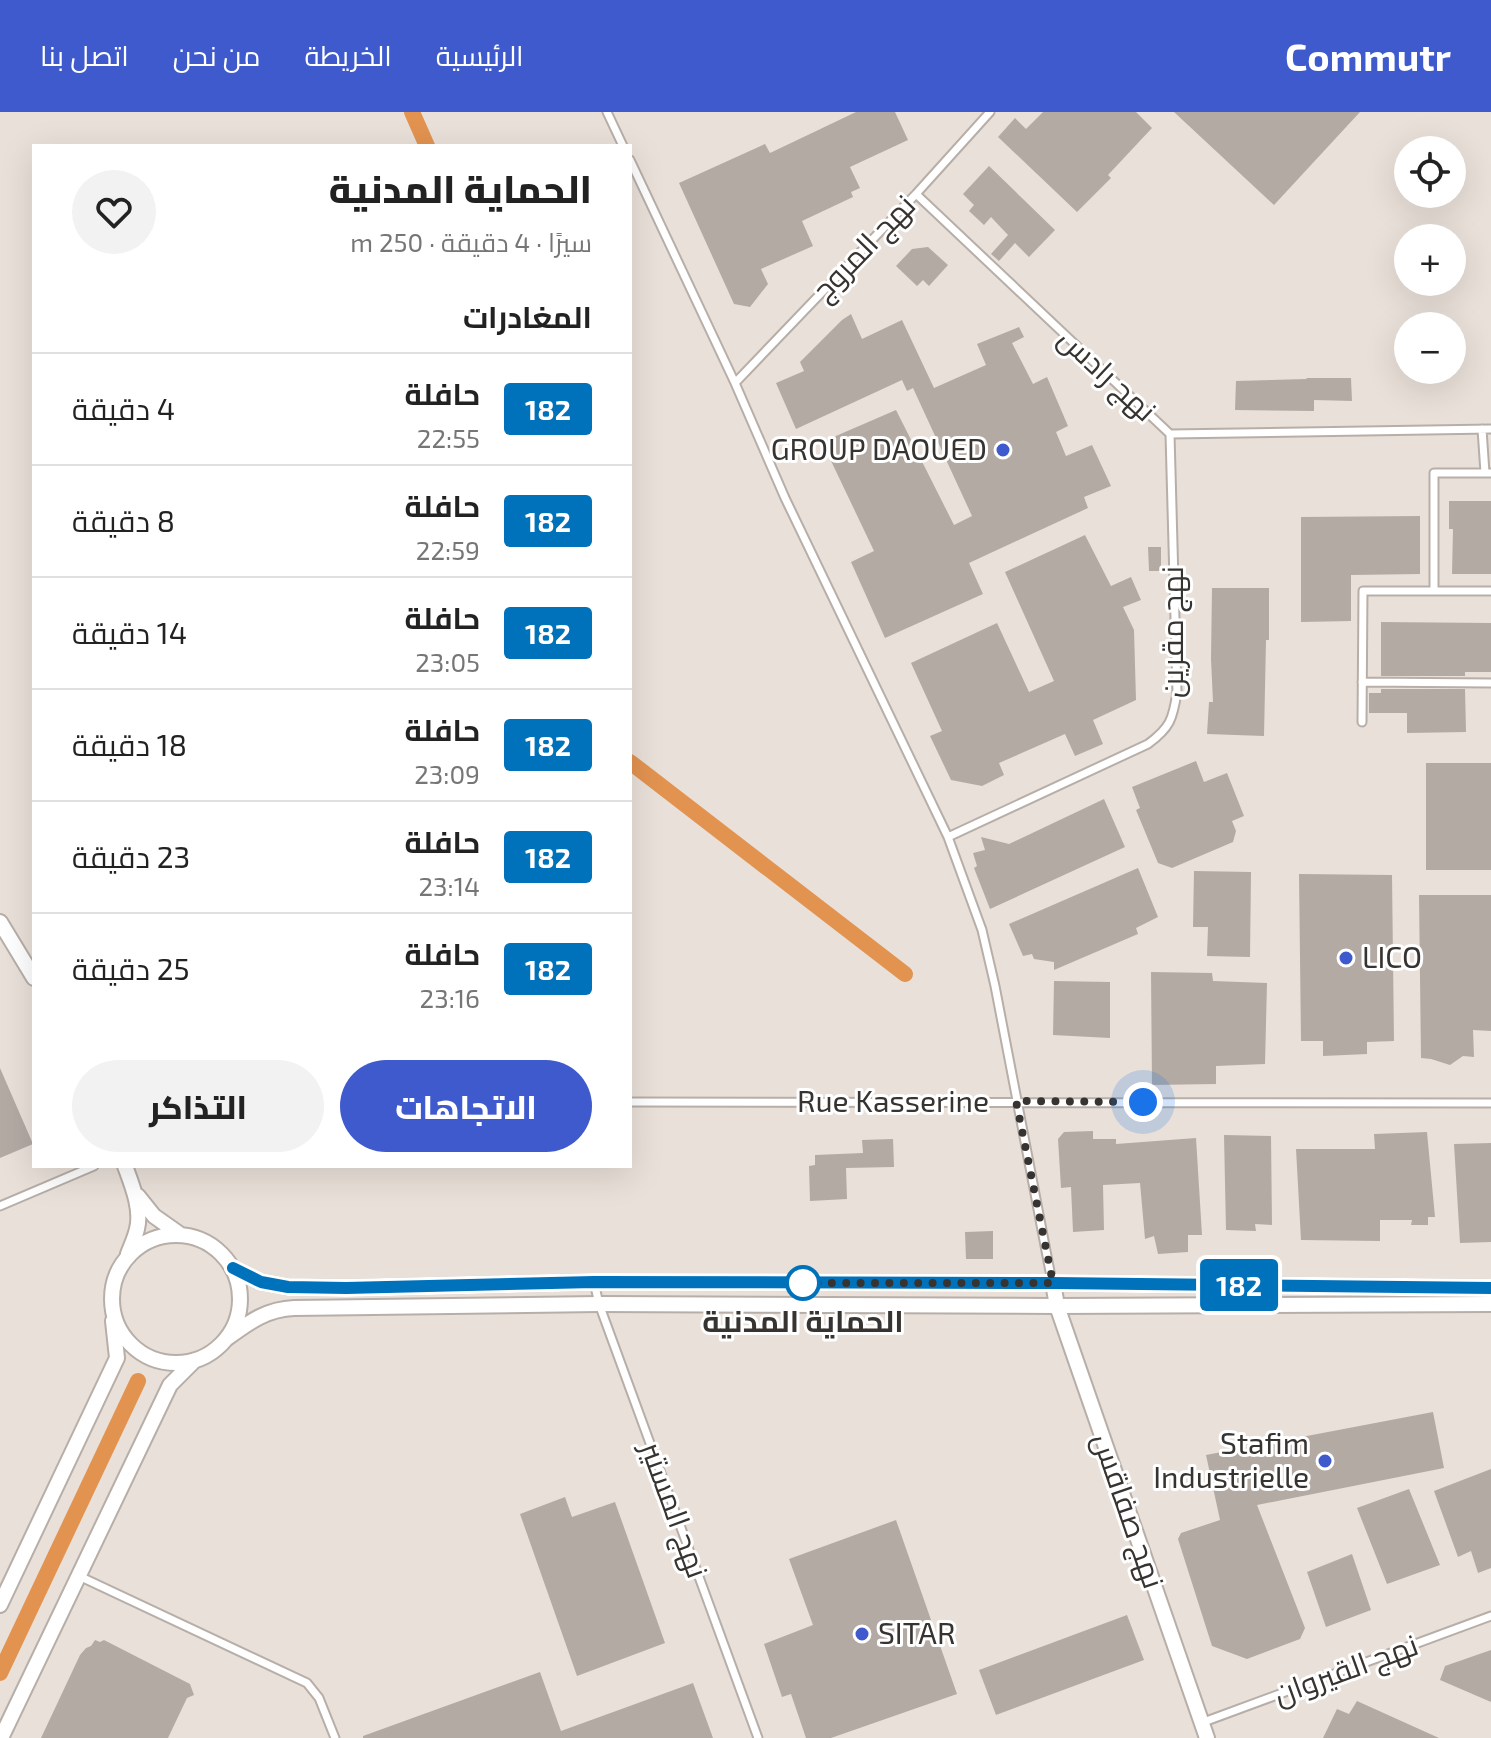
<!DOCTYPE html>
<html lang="ar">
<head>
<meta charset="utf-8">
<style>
	:root { --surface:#fff; --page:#f2f2f2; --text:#222; --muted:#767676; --line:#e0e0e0; --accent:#3e5acd }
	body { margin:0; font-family:"Exo 2",Cairo,sans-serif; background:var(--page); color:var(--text); direction:rtl; height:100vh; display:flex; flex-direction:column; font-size:30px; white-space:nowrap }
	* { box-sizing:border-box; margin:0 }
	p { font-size:26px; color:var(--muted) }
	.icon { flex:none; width:44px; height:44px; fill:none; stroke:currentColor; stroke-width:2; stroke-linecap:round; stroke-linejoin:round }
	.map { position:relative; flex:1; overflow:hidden; direction:ltr }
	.details { position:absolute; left:32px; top:32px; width:600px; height:1024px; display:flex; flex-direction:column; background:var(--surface); border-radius:0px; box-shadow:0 8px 32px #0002; direction:rtl }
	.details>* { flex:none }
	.badge { padding:0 16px; border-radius:6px; font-size:28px; line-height:52px }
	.tools { position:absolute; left:1394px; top:24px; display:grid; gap:16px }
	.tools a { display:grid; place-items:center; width:72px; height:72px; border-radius:50%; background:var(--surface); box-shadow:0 8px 32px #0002; font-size:40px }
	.you { position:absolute; width:40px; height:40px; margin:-20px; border:6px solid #fff; border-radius:50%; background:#1a73e8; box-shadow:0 0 0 12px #1a73e833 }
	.map>.badge { position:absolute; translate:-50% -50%; box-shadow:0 0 0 4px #fff }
	h2 { padding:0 40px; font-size:30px; line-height:72px }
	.round { display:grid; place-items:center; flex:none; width:84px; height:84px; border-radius:42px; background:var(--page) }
	.summary { display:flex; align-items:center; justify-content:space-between; height:136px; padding:0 40px }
	h1 { font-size:38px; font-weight:800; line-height:60px }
	.button { display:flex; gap:16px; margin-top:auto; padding:16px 40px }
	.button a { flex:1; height:92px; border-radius:48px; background:var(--accent); color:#fff; font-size:32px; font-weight:800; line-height:92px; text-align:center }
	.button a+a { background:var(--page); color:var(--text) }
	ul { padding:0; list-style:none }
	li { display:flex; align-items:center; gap:24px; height:112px; padding:0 40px; border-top:2px solid var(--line) }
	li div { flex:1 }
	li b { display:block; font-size:30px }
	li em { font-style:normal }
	li .badge { min-width:88px; font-weight:700; text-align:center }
	header { display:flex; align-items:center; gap:48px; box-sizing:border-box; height:112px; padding:0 40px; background:var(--accent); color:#fff }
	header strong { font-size:38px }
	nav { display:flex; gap:44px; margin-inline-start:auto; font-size:28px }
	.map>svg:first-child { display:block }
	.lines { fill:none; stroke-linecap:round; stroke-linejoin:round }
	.canal { stroke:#e29350; stroke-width:16 }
	.building { fill:#b3aaa4 }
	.lane-casing { stroke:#b7aea8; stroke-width:11 }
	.street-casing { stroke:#b7aea8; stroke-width:18 }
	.lane { stroke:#fff; stroke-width:7 }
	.street { stroke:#fff; stroke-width:14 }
	.line-casing { stroke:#fff; stroke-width:18 }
	.line { stroke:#0072bc; stroke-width:12 }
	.walk { stroke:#363330; stroke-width:8; stroke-dasharray:0 14.4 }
	.poi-dot { fill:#3e5acd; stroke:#fff; stroke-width:3 }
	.stop-dot { fill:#fff; stroke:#0072bc; stroke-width:4 }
	.labels { text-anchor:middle; stroke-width:6; stroke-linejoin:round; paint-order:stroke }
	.street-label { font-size:30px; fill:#363330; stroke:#fff }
	.poi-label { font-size:30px; fill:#363330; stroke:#fff; text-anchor:end }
	.stop-label { font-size:30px; font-weight:bold; fill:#363330; stroke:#fff }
</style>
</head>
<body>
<header>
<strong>Commutr</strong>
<nav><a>الرئيسية</a><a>الخريطة</a><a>من نحن</a><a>اتصل بنا</a></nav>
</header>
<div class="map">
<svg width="1491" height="1626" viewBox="0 0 1491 1626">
	<rect width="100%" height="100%" fill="#e9e0d9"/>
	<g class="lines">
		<!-- canal -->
		<path class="canal" d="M412 0 427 34
			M630 650 905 862
			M0 1561 138 1269"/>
	</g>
	<!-- building -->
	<path class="building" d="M856 0H895L908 28 850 55 860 76 851 80 853 85 802 109 813 134 761 157 768 172 750 195 734 192 679 71 765 32 770 41Z
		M1043 0H1136L1152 16 1108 63 1111 66 1077 100 998 25 1015 6 1026 17Z
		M1174 0H1360L1274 93Z
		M989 54 1055 118 1029 145 1015 131 999 149 991 142 1008 123 991 105 984 113 969 99 974 93 963 82Z
		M928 135 948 153 929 174 923 168 917 174 896 154 912 137Z
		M851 202 862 227 902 208 934 276 986 253 977 232 1019 215 1024 225 1012 231 1033 272 1047 265 1068 314 1056 320 1066 344 1092 333 1111 374 1084 385 1088 396 969 451 983 482 885 526 851 450 874 439 822 330 896 298 954 413 972 404 913 276 907 279 902 268 796 317 776 271 804 259 800 250 842 208Z
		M1307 266H1351L1352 289 1314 288V299L1235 298 1236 269 1306 267Z
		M1449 389H1491V462H1452L1453 417H1449Z
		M1420 404V462L1351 463V509L1301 510V405Z
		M1085 423 1111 474 1131 465 1141 488 1123 495 1134 518 1136 588 1093 608 1103 632 1075 644 1065 622 999 651 1004 663 982 674 951 668 930 624 942 619 911 551 997 511 1029 580 1054 569 1005 460Z
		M1148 435H1161V459H1149Z
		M1212 476H1269V528H1266L1264 624 1207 622 1209 590H1213L1211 547Z
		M1381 510 1491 511V560H1465V564H1381Z
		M1381 577H1465L1466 620 1407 621V601H1369V581H1381Z
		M1196 649 1204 670 1227 661 1244 704 1232 709 1236 719 1233 730 1172 756 1158 751 1136 698 1140 696 1132 675Z
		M1426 651H1491V758H1426Z
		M1104 687 1125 735 990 797 974 756 977 754 973 741 985 738 981 725 1009 732Z
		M1138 756 1158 805 1136 816 1138 822 1054 858V850L1034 847 1032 842 1023 844 1009 812Z
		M1194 759 1251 760 1250 845 1207 844 1208 815H1193Z
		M1299 762 1392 763 1394 929 1367 930V942L1323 944V929H1301Z
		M1419 783H1491V919L1473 918 1474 945 1463 944 1450 953 1431 947 1421 946Z
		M1151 860 1212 861 1213 869 1267 871 1265 952 1216 954V972L1152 973Z
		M1054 869 1110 870V926L1053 923Z
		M0 956 33 1032 0 1046Z
		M1093 1019V1027H1116V1032L1196 1026 1202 1123H1188V1140L1158 1142 1154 1124 1145 1127 1140 1071 1103 1073 1104 1118 1073 1120 1071 1075 1061 1076 1058 1027 1064 1020Z
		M1427 1020 1435 1105H1428V1113H1411L1412 1108H1380V1129L1301 1128 1296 1037H1375L1374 1022Z
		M1224 1023 1271 1024 1272 1113 1255 1112 1256 1119 1226 1118Z
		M893 1027 894 1055 846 1056 847 1087 810 1089 809 1054 815 1053V1043L863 1041 862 1028Z
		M1491 1031V1130L1460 1131 1454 1032Z
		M993 1119V1147H966L965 1120Z
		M1433 1300 1444 1356 1257 1393 1305 1516 1300 1527 1247 1547 1212 1534 1178 1427 1181 1421 1220 1408 1206 1343Z
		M1491 1357V1456L1478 1461 1471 1439 1458 1445 1434 1379Z
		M1409 1377 1440 1453 1387 1472 1357 1396Z
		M565 1385 572 1405 615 1390 665 1531 577 1564 520 1402Z
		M896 1408 957 1582 831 1626H806L791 1582 782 1585 764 1532 813 1513 789 1447Z
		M1352 1442 1371 1498 1326 1515 1307 1460Z
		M1127 1503 1144 1548 996 1603 979 1558Z
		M95 1528 100 1530 104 1528 190 1572 194 1583 187 1586 168 1626H41L80 1543 86 1536 91 1534Z
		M1491 1538V1590L1440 1568 1445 1554Z
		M540 1560 561 1619 693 1571 713 1626H363V1624Z
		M1357 1589 1439 1626H1323L1337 1597 1349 1602Z"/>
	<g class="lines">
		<defs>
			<path id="lane" d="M607 0 623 34
				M630 48 735 271 785 386 948 725 982 818 995 874 1052 1170
				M916 82 1170 322 1491 317
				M735 271 916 82 990 0
				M1482 317 1485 361
				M1434 479V361H1491
				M1362 570 1491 571
				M1362 610 1363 479H1491
				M948 725 1148 632C1170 616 1173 607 1177 580L1170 322
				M630 990 1491 991
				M0 1094 94 1054
				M594 1170 599 1192 758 1626
				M79 1464 307 1571 319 1586 335 1626
				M1201 1611 1491 1504"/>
			<path id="street" d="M0 810 34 866
				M125 1054C132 1073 142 1097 137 1117 135 1126 131 1134 128 1142
				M138 1084 154 1104 181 1123
				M112 1187a64 64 0 1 1 128 0a64 64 0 1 1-128 0Z
				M233 1156 261 1170 288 1175 346 1176 594 1170 1053 1171 1491 1176
				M1053 1171 1057 1194 1207 1626
				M226 1227C248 1211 266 1197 294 1196L599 1192 1057 1194 1491 1192
				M0 1493 117 1246 113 1209
				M1 1626 170 1273 195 1248"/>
		</defs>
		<!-- lane casing -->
		<use href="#lane" class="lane-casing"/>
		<!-- street casing -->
		<use href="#street" class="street-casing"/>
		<!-- lane -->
		<use href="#lane" class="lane"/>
		<!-- street -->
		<use href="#street" class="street"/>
	</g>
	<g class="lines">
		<defs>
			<path id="line" d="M233 1156 261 1170 288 1175 346 1176 594 1170 1053 1171 1491 1176"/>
		</defs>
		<!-- line casing -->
		<use href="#line" class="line-casing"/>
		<!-- line -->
		<use href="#line" class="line"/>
		<!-- walk -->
		<path class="walk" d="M803 1171H1053L1016 989 1143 990"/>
	</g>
	<!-- markers -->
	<g class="poi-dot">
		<circle cx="1003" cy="338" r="8"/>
		<circle cx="1346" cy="846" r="8"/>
		<circle cx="1325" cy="1349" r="8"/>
		<circle cx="862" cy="1522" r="8"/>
	</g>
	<circle class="stop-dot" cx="803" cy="1171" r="16"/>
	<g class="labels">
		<!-- street labels -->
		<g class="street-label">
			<text transform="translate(864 136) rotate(-46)" y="10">نهج المروج</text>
			<text transform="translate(1107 263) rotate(43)" y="10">نهج رادس</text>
			<text transform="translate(1173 520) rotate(-90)" y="10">نهج مقرين</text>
			<text x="893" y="1000">Rue Kasserine</text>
			<text transform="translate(674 1398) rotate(70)" y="10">نهج المستير</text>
			<text transform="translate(1128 1399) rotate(71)" y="10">نهج صفاقس</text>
			<text transform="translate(1346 1558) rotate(-20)" y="10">نهج القيروان</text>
		</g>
		<!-- poi labels -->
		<g class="poi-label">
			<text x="987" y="348">GROUP DAOUED</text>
			<text x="1362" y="856" text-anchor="start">LICO</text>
			<text x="1309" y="1342">Stafim<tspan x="1309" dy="34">Industrielle</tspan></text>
			<text x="878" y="1532" text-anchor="start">SITAR</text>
		</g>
		<!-- stop labels -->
		<g class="stop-label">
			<text x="803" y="1220">الحماية المدنية</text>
		</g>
	</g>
</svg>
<div class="tools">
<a><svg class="icon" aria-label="locate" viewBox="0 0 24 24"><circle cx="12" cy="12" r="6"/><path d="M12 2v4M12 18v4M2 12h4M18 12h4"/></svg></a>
<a>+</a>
<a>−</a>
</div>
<div class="you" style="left:1143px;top:990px"></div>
<b class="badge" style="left:1239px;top:1173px;background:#0072bc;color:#fff">182</b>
<section class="details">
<div class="summary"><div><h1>الحماية المدنية</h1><p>سيرًا · 4 دقيقة · 250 m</p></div><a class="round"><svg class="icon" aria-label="heart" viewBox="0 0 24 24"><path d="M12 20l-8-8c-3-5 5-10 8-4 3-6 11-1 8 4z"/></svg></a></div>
<h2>المغادرات</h2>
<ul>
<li><span class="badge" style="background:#0072bc;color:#fff">182</span><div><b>حافلة</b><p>22:55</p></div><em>4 دقيقة</em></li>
<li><span class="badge" style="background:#0072bc;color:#fff">182</span><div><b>حافلة</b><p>22:59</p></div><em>8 دقيقة</em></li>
<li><span class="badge" style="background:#0072bc;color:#fff">182</span><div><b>حافلة</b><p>23:05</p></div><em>14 دقيقة</em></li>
<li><span class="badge" style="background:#0072bc;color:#fff">182</span><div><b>حافلة</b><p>23:09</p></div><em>18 دقيقة</em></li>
<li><span class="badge" style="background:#0072bc;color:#fff">182</span><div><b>حافلة</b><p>23:14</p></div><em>23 دقيقة</em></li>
<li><span class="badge" style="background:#0072bc;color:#fff">182</span><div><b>حافلة</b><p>23:16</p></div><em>25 دقيقة</em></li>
</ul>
<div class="button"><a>الاتجاهات</a><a>التذاكر</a></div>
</section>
</div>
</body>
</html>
